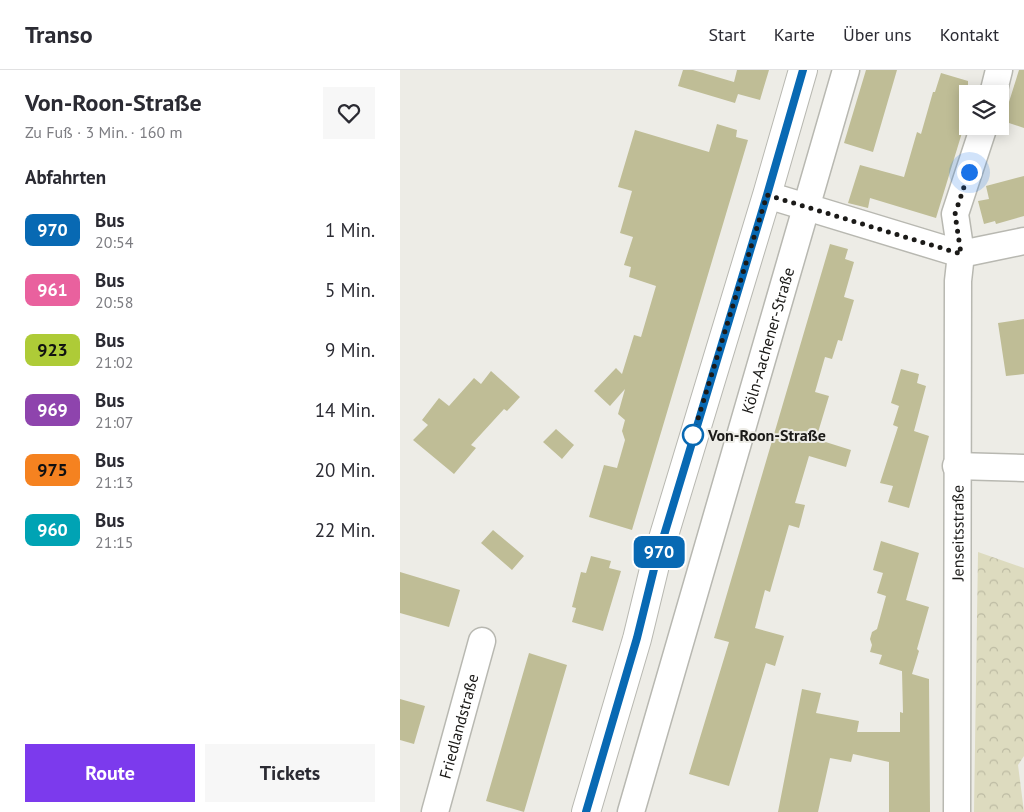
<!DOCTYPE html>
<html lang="de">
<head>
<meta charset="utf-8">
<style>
	:root { --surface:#fff; --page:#f7f7f7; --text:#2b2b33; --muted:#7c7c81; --line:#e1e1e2; --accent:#7c3aed }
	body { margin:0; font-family:"PT Sans",sans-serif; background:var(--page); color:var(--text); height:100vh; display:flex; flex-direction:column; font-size:19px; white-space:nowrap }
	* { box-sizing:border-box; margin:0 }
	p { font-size:16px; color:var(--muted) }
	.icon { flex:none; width:28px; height:28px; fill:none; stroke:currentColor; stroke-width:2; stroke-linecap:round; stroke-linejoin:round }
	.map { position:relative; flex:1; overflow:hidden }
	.sheet { display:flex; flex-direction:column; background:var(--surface); width:400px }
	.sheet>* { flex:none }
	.badge { padding:0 10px; border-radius:8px; font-size:18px; line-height:32px }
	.buttons { position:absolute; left:559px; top:15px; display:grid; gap:10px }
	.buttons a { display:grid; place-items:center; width:50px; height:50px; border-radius:0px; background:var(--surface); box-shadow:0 2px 12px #0003; font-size:25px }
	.you { position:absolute; width:25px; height:25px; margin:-12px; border:4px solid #fff; border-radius:50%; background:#1a73e8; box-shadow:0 0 0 8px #1a73e833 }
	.map>.badge { position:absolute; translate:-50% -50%; box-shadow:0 0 0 2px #fff }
	h2 { padding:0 25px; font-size:19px; line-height:45px }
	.round { display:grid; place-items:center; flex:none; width:52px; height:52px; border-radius:0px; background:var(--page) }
	.summary { display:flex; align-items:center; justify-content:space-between; height:85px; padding:0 25px }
	h1 { font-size:24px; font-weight:700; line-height:38px }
	.cta { display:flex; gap:10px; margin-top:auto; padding:10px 25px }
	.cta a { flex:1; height:58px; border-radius:0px; background:var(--accent); color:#fff; font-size:20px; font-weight:700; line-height:58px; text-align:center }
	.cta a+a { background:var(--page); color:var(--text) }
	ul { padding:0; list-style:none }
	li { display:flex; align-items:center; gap:15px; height:60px; padding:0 25px }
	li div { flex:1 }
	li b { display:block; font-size:19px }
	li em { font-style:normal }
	li .badge { min-width:55px; font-weight:700; text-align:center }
	header { display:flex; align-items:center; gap:30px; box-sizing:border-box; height:70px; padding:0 25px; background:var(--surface); border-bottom:1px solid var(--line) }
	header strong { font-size:24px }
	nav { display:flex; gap:28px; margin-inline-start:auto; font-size:18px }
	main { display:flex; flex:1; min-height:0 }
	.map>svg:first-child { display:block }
	.park { fill:url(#park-crowns) }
	.building { fill:#bfbd96 }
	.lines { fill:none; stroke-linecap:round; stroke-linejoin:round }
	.minor-casing { stroke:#b8b8b1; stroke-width:29 }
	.secondary-casing { stroke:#b8b8b1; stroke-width:30 }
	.minor { stroke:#fff; stroke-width:26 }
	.secondary { stroke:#fff; stroke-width:28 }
	.line-casing { stroke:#fff; stroke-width:11 }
	.line { stroke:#0869b3; stroke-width:8 }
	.walk { stroke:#1b1a18; stroke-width:5; stroke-dasharray:0 9 }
	.stop-dot { fill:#fff; stroke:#0869b3; stroke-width:2.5 }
	.labels { text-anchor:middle; stroke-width:4; stroke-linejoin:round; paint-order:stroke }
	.street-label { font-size:16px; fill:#1b1a18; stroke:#edece6 }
	.stop-label { font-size:16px; font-weight:bold; fill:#1b1a18; stroke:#edece6; text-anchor:start }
</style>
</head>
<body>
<header>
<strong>Transo</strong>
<nav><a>Start</a><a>Karte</a><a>Über uns</a><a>Kontakt</a></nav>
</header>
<main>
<section class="sheet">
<div class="summary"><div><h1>Von-Roon-Straße</h1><p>Zu Fuß · 3 Min. · 160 m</p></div><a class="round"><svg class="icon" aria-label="heart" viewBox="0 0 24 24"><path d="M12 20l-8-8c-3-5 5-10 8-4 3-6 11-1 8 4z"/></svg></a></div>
<h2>Abfahrten</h2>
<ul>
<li><span class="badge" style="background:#0869b3;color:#fff">970</span><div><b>Bus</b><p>20:54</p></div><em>1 Min.</em></li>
<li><span class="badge" style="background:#e9619e;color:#fff">961</span><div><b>Bus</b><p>20:58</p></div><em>5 Min.</em></li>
<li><span class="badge" style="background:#aecb37;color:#111">923</span><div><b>Bus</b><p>21:02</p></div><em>9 Min.</em></li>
<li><span class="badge" style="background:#8e44ad;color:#fff">969</span><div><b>Bus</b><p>21:07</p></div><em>14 Min.</em></li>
<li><span class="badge" style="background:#f58220;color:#111">975</span><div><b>Bus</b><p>21:13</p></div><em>20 Min.</em></li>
<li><span class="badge" style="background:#00a3b4;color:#fff">960</span><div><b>Bus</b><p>21:15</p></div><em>22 Min.</em></li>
</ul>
<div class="cta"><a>Route</a><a>Tickets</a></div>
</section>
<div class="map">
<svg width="624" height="742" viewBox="0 0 624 742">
	<defs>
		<pattern id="park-crowns" width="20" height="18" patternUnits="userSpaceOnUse" patternTransform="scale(1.25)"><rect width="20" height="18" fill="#dddbbf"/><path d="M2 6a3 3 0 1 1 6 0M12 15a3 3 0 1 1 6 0" fill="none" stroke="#bdbba3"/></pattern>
	</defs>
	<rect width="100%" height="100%" fill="#edece6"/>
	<!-- park -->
	<path class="park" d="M578 482 624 498V686L618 695 624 742H574Z"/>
	<!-- building -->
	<path class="building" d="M283 0H293L334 12 337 0H369L360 30 338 24 335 33 278 16Z
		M466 0H497L473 82 444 73Z
		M619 0H624V58L603 51Z
		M541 3 568 11V43L536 148 470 128 468 138 448 133 460 95 504 107 517 62 521 64 533 22H535Z
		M317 54 337 60 336 67 348 70 232 460 189 447 204 395 217 398 225 370 222 361 225 350 218 344 225 319 210 336 194 321 216 298 222 304 234 265 241 267 256 216 229 207 231 197 224 195 233 167 220 163 232 121 218 117 235 60 309 82Z
		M624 106V146L596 154 595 151 584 154 578 131 589 129 586 116Z
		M430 174 448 179 445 189 454 192 444 227 454 230 442 271 438 270 432 289 425 287 415 322 429 326 416 369 451 380 446 397 409 386 395 433 405 435 399 458 389 455 370 522 365 520 355 558 384 566 375 596 366 593 329 716 289 704 329 572 314 568Z
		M624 249V304L606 306 598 253Z
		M501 299 519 304 517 313 526 316 514 361 529 366 509 438 488 432 493 416 480 413 498 357 493 355 499 336 491 333Z
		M91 301 120 327 107 341 104 339 71 375 76 378 54 404 13 370 28 355 22 350 39 328 49 336 74 308 81 314Z
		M156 359 174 375 162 389 143 372Z
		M93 460 124 486 112 500 81 473Z
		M481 471 519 483 506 530 529 537 517 579 519 581 512 604 529 609 530 742H489V692L453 684 451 692 430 688 418 742H378L402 619 421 623 416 643 459 651 457 662H500V642L503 643 502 601 508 603 479 594 482 585 470 582 472 575 470 569 472 562 477 559 486 526 477 523 483 503 473 500Z
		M191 486 211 491 209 498 221 501 203 561 172 552 176 538 172 537 181 502 186 503Z
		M0 502 60 520 49 557 0 543Z
		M129 583 167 595 124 742 86 731Z
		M0 629 25 636 14 674 0 670Z"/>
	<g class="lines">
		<defs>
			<g id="minor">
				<path d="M593 24 599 0"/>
				<path d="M367 125 561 184 624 171"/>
				<path d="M556 396 624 398"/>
				<path id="s1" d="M35 742 82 571"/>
				<path id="s2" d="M231 742 446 0"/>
				<path id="s3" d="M557 742 558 211 561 184 555 144 584 56"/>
			</g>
			<path id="secondary" d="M186 742 237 569 255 495 367 125 403 0"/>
		</defs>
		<!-- minor casing -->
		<use href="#minor" class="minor-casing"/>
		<!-- secondary casing -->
		<use href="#secondary" class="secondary-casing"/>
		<!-- minor -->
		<use href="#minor" class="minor"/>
		<!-- secondary -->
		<use href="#secondary" class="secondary"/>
	</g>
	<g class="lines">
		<defs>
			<path id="line" d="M186 742 237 568 255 495 367 125 403 0"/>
		</defs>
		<!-- line casing -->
		<use href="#line" class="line-casing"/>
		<!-- line -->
		<use href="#line" class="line"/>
		<!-- walk -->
		<path class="walk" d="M293 365 367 125 561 184 555 144 569 102"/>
	</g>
	<!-- markers -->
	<circle class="stop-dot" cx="293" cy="365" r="10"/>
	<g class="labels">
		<!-- street labels -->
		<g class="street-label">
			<text dy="6" stroke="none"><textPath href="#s2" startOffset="491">Köln-Aachener-Straße</textPath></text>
			<text dy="6" stroke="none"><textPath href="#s3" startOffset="279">Jenseitsstraße</textPath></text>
			<text dy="6" stroke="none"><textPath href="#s1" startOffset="89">Friedlandstraße</textPath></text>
		</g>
		<!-- stop labels -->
		<g class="stop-label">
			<text x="308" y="371">Von-Roon-Straße</text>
		</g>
	</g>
</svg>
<div class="buttons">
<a><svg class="icon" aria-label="layers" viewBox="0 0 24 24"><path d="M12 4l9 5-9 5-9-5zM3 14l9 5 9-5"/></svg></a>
</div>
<div class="you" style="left:569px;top:102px"></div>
<b class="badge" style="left:259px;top:482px;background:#0869b3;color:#fff">970</b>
</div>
</main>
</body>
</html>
